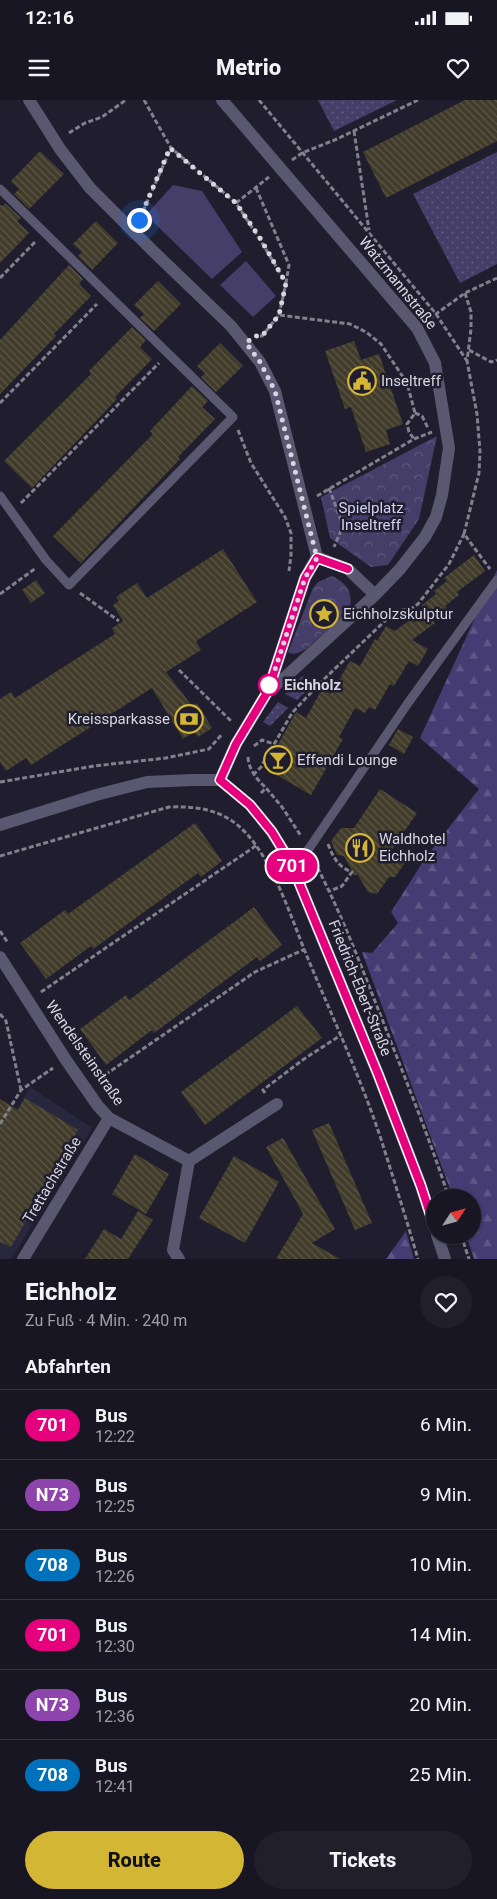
<!DOCTYPE html>
<html lang="de">
<head>
<meta charset="utf-8">
<style>
	:root { --surface:#181622; --page:#211f2a; --text:#f1f3f6; --muted:#9f9fa5; --line:#363540; --accent:#d4b635 }
	body { margin:0; font-family:Roboto,sans-serif; background:var(--page); color:var(--text); height:100vh; display:flex; flex-direction:column; font-size:19px; white-space:nowrap }
	* { box-sizing:border-box; margin:0 }
	p { font-size:16px; color:var(--muted) }
	.icon { flex:none; width:28px; height:28px; fill:none; stroke:currentColor; stroke-width:2; stroke-linecap:round; stroke-linejoin:round }
	.map { position:relative; height:1159px; overflow:hidden }
	.sheet { display:flex; flex-direction:column; background:var(--surface); flex:1 }
	.sheet>* { flex:none }
	.badge { padding:0 10px; border-radius:16px; font-size:18px; line-height:32px }
	.needle { width:32px; rotate:54deg }
	.controls { position:absolute; left:426px; top:1089px; display:grid; gap:10px }
	.controls a { display:grid; place-items:center; width:55px; height:55px; border-radius:50%; background:var(--surface); box-shadow:0 1px 4px #0004,0 0 0 1px var(--line); font-size:25px }
	.you { position:absolute; width:25px; height:25px; margin:-12px; border:4px solid #fff; border-radius:50%; background:#1a73e8; box-shadow:0 0 0 8px #1a73e833 }
	.map>.badge { position:absolute; translate:-50% -50%; box-shadow:0 0 0 2px #fff }
	h2 { padding:0 25px; font-size:19px; line-height:45px }
	.round { display:grid; place-items:center; flex:none; width:52px; height:52px; border-radius:26px; background:var(--page) }
	.headline { display:flex; align-items:center; justify-content:space-between; height:85px; padding:0 25px }
	h1 { font-size:24px; font-weight:800; line-height:38px }
	.cta { display:flex; gap:10px; margin-top:auto; padding:10px 25px }
	.cta a { flex:1; height:58px; border-radius:30px; background:var(--accent); color:#111; font-size:20px; font-weight:800; line-height:58px; text-align:center }
	.cta a+a { background:var(--page); color:var(--text) }
	ul { padding:0; list-style:none }
	li { display:flex; align-items:center; gap:15px; height:70px; padding:0 25px; border-top:1px solid var(--line) }
	li div { flex:1 }
	li b { display:block; font-size:19px }
	li em { font-style:normal }
	li .badge { min-width:55px; font-weight:700; text-align:center }
	.status { display:flex; justify-content:space-between; align-items:center; height:35px; padding:0 25px; background:var(--surface); direction:ltr }
	.status svg { height:14px; fill:currentColor }
	header { display:flex; justify-content:space-between; align-items:center; height:65px; padding:0 25px; background:var(--surface); font-size:22px; font-weight:800 }
	.map>svg:first-child { display:block }
	.built { fill:#29273d }
	.grass { fill:url(#grass-dots) }
	.forest { fill:url(#forest-firs) }
	.park { fill:url(#park-crowns) }
	.garden { fill:#443e68 }
	.building { fill:url(#building-back-hatch) }
	.lines { fill:none; stroke-linecap:round; stroke-linejoin:round }
	.path { stroke:#82808d; stroke-width:3; stroke-dasharray:5 2.5; stroke-linecap:butt }
	.service { stroke:#5a5771; stroke-width:9 }
	.minor { stroke:#5a5771; stroke-width:12 }
	.line-casing { stroke:#fff; stroke-width:11 }
	.line { stroke:#e6007e; stroke-width:8 }
	.walk { stroke:#d6d5e0; stroke-width:5; stroke-dasharray:0 9 }
	.stop-dot { fill:#fff; stroke:#e6007e; stroke-width:2.5 }
	.labels { text-anchor:middle; stroke-width:5; stroke-linejoin:round; paint-order:stroke }
	.street-label { font-size:15px; fill:#d6d5e0; stroke:#201e2e }
	.poi-label { font-size:15px; fill:#d6d5e0; stroke:#201e2e; text-anchor:start }
	.park-label { font-size:15px; fill:#d4d1f4; stroke:#201e2e }
	.stop-label { font-size:15px; font-weight:bold; fill:#d6d5e0; stroke:#201e2e; text-anchor:start }
</style>
</head>
<body>
<div class="status"><b>12:16</b><svg viewBox="0 0 49 12"><path d="M0 12V9h3v3zM5 12V6h3v6zM10 12V3h3v9zM15 12V0h3v12zM26 1h20v11H26zM47 4h2v5h-2z"/></svg></div>
<header><svg class="icon" aria-label="menu" viewBox="0 0 24 24"><path d="M4 6h16M4 12h16M4 18h16"/></svg>Metrio<svg class="icon" aria-label="heart" viewBox="0 0 24 24"><path d="M12 20l-8-8c-3-5 5-10 8-4 3-6 11-1 8 4z"/></svg></header>
<div class="map">
<svg width="497" height="1159" viewBox="0 0 497 1159">
	<defs>
		<pattern id="grass-dots" width="8" height="8" patternUnits="userSpaceOnUse" patternTransform="scale(1.25)"><rect width="8" height="8" fill="#443e68"/><path d="M2 2h.1M6 6h.1" fill="none" stroke="#5e597d" stroke-width="1.8" stroke-linecap="round"/></pattern>
		<pattern id="forest-firs" width="22" height="20" patternUnits="userSpaceOnUse" patternTransform="scale(1.25)"><rect width="22" height="20" fill="#453c73"/><path d="M5 1l3.5 6h-7zM16 11l3.5 6h-7z" fill="#5f5787"/></pattern>
		<pattern id="park-crowns" width="20" height="18" patternUnits="userSpaceOnUse" patternTransform="scale(1.25)"><rect width="20" height="18" fill="#443e68"/><path d="M2 6a3 3 0 1 1 6 0M12 15a3 3 0 1 1 6 0" fill="none" stroke="#5e597d"/></pattern>
		<pattern id="building-back-hatch" width="6" height="6" patternUnits="userSpaceOnUse" patternTransform="scale(1.25)"><rect width="6" height="6" fill="#413c2a"/><path d="M-1 5l2 2M0 0l6 6M5-1l2 2" fill="none" stroke="#5c5749"/></pattern>
	</defs>
	<rect width="100%" height="100%" fill="#201e2e"/>
	<!-- built -->
	<path class="built" d="M30 987 92 1028 11 1159H0V1038Z"/>
	<!-- grass -->
	<path class="grass" d="M318 0H397L334 31Z
		M497 52V164L460 183 413 94Z
		M302 576 315 583 297 600 285 594Z
		M278 602 288 608 270 626 263 622Z"/>
	<!-- forest -->
	<path class="forest" d="M497 470V1159H474L466 1135H472V1098L453 1097 362 852 372 853 398 823 391 812 426 757 479 689 420 638Z
		M406 1131 414 1159H386Z"/>
	<!-- park -->
	<path class="park" d="M437 336 419 419 388 465 371 467 330 438 321 397Z
		M332 476C348 484 354 493 349 511L306 549C300 552 294 556 288 552L313 488 318 482Z"/>
	<!-- garden -->
	<path class="garden" d="M173 85 202 91 242 152 212 179 146 115Z
		M246 161 276 196 253 217 220 185Z"/>
	<!-- building -->
	<path class="building" d="M465 0H497V41L386 98 363 52Z
		M40 51 64 74 29 109 14 94 19 89 11 81Z
		M5 103 21 118 17 121 29 133 0 163V105L2 106Z
		M96 121 118 143 92 170 78 156 82 152 73 144Z
		M69 165 83 179 79 184 91 196 54 234 56 236 0 294V240Z
		M158 181 181 204 154 231 140 218 144 214 134 205Z
		M132 227 146 240 140 247 152 259 115 297 117 299 32 388 4 361 91 274 89 271Z
		M354 241 361 260 379 254 403 324 386 330 390 344 366 352 351 307 345 309 325 251Z
		M220 243 243 266 216 292 201 277 205 273 197 266Z
		M192 286 208 301 202 307 215 319 178 357 180 359 81 463 53 436 153 334 150 331Z
		M223 449 257 502 196 541 201 550 166 572 192 606 197 603 212 628 198 637 194 632 183 639 152 588 31 665 26 658 6 671 0 662V599L11 592 15 598 115 534 112 528 123 521 113 505 119 501 116 497 137 483 147 498Z
		M474 455 485 471 457 492 459 495 445 506 447 509 433 520 435 523 412 540 428 549 418 566 409 561 394 586 390 584 375 610 369 607 365 613 355 608 339 637 343 639 311 695 265 668 296 612 306 618 322 589 331 594 350 561 360 566 375 539 377 541 386 526 395 531 424 509 421 506 436 494 434 491 447 481 444 478Z
		M36 480 45 493 31 503 22 490Z
		M398 629 413 637 404 654 389 645Z
		M380 689 417 713 391 751 401 757 404 764 395 777H389L377 794 368 792 358 775H354L344 756 337 755 331 741 341 728H354Z
		M195 723 222 761 201 777 198 773 93 849 91 846 46 879 20 843 65 810 68 814Z
		M254 807 282 845 260 861 257 857 154 933 152 930 106 965 80 929 126 895 129 900Z
		M297 906 322 938 205 1025 181 992Z
		M25 998 78 1030 11 1147 0 1142V999L18 1010Z
		M329 1023 372 1123 355 1130 312 1030Z
		M283 1038 335 1129 312 1143 340 1159H276L303 1114 266 1047Z
		M135 1054 169 1074 146 1114 112 1094Z
		M234 1056 279 1082 245 1143 199 1118Z
		M138 1111 153 1120 128 1159H85L104 1129 121 1139Z"/>
	<g class="lines">
		<!-- path -->
		<path class="path" d="M144 0 171 48 236 103 259 138 286 183 279 215
			M259 0 436 214 467 261
			M354 31 369 130
			M69 33 85 23 102 17 126 0
			M292 60 302 53 337 39 418 0
			M256 88 289 165 286 183
			M236 103 269 77
			M140 118 171 48
			M0 178 36 141
			M465 193 471 212V229L467 261 477 314 480 351 479 373 464 434 490 469
			M429 219 465 193 497 178
			M260 236H262L279 215 350 224 366 232 381 244 407 283 415 313 407 324 409 332 414 339
			M469 250 491 262 497 260
			M0 303 97 204
			M415 313 422 316 428 328
			M238 330 251 363 285 417 291 433V455L289 471
			M329 388 343 426 334 447
			M317 396 414 339 432 332
			M21 403 159 263
			M80 493 119 521
			M0 494 36 468
			M179 570 232 622
			M254 646 262 640 274 644
			M248 657C249 671 257 679 266 688
			M253 675 261 667 292 613 320 583 389 517 401 510 411 509 418 504 449 464 464 434
			M0 682 94 666 166 658 209 649 222 634
			M261 693 266 688 282 707 301 736
			M328 744C333 757 338 767 352 772L342 786 330 791
			M0 756 169 707C199 706 224 710 245 732 273 761 291 817 306 854 331 914 359 974 380 1036 393 1077 406 1118 418 1159
			M314 761C341 812 361 866 382 919 405 978 429 1037 449 1098
			M0 831 8 843
			M41 892 257 745
			M0 914 6 921 21 990
			M99 979 255 872 305 849
			M265 993 263 990 304 959 341 935
			M0 1024 21 990 53 968
			M461 1135 469 1159"/>
		<!-- service -->
		<path class="service" d="M0 89 233 317 69 485 46 460 0 396
			M291 763 308 750 408 603 497 480"/>
		<!-- minor -->
		<path class="minor" d="M29 0 60 49 90 88 152 150 231 226 260 262 275 291 317 457 305 478 268 591 236 644 220 680
			M222 0 417 228 435 263 449 348 442 395 436 417 425 437 400 469 375 495 282 580 268 591
			M317 457 348 469 375 495
			M220 680 250 705 272 732 291 763 378 974 421 1086 435 1129
			M0 725 96 695 147 682 193 680H220
			M0 857 66 960 98 1006 109 1018 189 1061 173 1150 179 1159
			M189 1061 277 1004
			M437 1135 445 1159
			M23 1159 109 1018"/>
	</g>
	<g class="lines">
		<defs>
			<path id="line" d="M348 469 317 458 305 478 268 591 236 644 220 680 250 705 272 732 291 763 378 974 421 1086 435 1129"/>
		</defs>
		<!-- line casing -->
		<use href="#line" class="line-casing"/>
		<!-- line -->
		<use href="#line" class="line"/>
		<!-- walk -->
		<path class="walk" d="M139 120 170 48 236 103 260 138 286 183 279 215 262 236H255L246 243 260 262 275 291 317 458 305 478 268 591 269 585"/>
	</g>
	<!-- icons -->
	<defs>
		<symbol id="civic-ring" viewBox="-11 -11 22 22"><circle r="9.5" fill="#201e2e" stroke="#d4b635" stroke-width="1.5"/><path d="M-.6-6.5H3V-4.5H.6V-3L4-1V1h2V6H-6V1h2V-1L-.6-3ZM-1.2 2.5V6h2.4V2.5Z" fill="#d4b635"/></symbol>
		<symbol id="sight-ring" viewBox="-11 -11 22 22"><circle r="9.5" fill="#201e2e" stroke="#d4b635" stroke-width="1.5"/><path d="M0-6L1.8-2.2L6-1.7L2.9 1.2L3.7 5.4L0 3.3L-3.7 5.4L-2.9 1.2L-6-1.7L-1.8-2.2Z" fill="#d4b635"/></symbol>
		<symbol id="bank-ring" viewBox="-11 -11 22 22"><circle r="9.5" fill="#201e2e" stroke="#d4b635" stroke-width="1.5"/><path d="M-6-4H6V4H-6ZM0-2.3a2.3 2.3 0 1 0 0 4.6a2.3 2.3 0 1 0 0-4.6Z" fill="#d4b635"/></symbol>
		<symbol id="bar-ring" viewBox="-11 -11 22 22"><circle r="9.5" fill="#201e2e" stroke="#d4b635" stroke-width="1.5"/><path d="M-6-5H6L.8 .8V4.5H3.5V6h-7V4.5H-.8V.8Z" fill="#d4b635"/></symbol>
		<symbol id="restaurant-ring" viewBox="-11 -11 22 22"><circle r="9.5" fill="#201e2e" stroke="#d4b635" stroke-width="1.5"/><path d="M-5-6h1v4h1v-4h1v4h1v-4h1v5L-1.5 .5V6h-2V.5L-5-1ZM5-6V6H3V1.5H1.5Q1.5-4 5-6Z" fill="#d4b635"/></symbol>
	</defs>
	<g fill-rule="evenodd">
		<use href="#civic-ring" x="346" y="265" width="32" height="32"/>
		<use href="#sight-ring" x="308" y="498" width="32" height="32"/>
		<use href="#bank-ring" x="173" y="603" width="32" height="32"/>
		<use href="#bar-ring" x="262" y="644" width="32" height="32"/>
		<use href="#restaurant-ring" x="344" y="732" width="32" height="32"/>
	</g>
	<!-- markers -->
	<circle class="stop-dot" cx="269" cy="585" r="10"/>
	<g class="labels">
		<!-- street labels -->
		<g class="street-label">
			<text transform="translate(398 183) rotate(51)" y="5">Watzmannstraße</text>
			<text transform="translate(360 888) rotate(68)" y="5">Friedrich-Ebert-Straße</text>
			<text transform="translate(85 953) rotate(55)" y="5">Wendelsteinstraße</text>
			<text transform="translate(52 1080) rotate(-59)" y="5">Trettachstraße</text>
		</g>
		<!-- poi labels -->
		<g class="poi-label">
			<text x="381" y="286">Inseltreff</text>
			<text x="343" y="519">Eichholzskulptur</text>
			<text x="170" y="624" text-anchor="end">Kreissparkasse</text>
			<text x="297" y="665">Effendi Lounge</text>
			<text x="379" y="744">Waldhotel<tspan x="379" dy="17">Eichholz</tspan></text>
		</g>
		<!-- park labels -->
		<g class="park-label">
			<text x="371" y="413">Spielplatz<tspan x="371" dy="17">Inseltreff</tspan></text>
		</g>
		<!-- stop labels -->
		<g class="stop-label">
			<text x="284" y="590">Eichholz</text>
		</g>
	</g>
</svg>
<div class="controls">
<a><svg class="needle" viewBox="-14 -14 28 28"><path d="M0-13l5 13h-10z" fill="#e53935"/><path d="M0 13l5-13h-10z" fill="#9f9fa5"/></svg></a>
</div>
<div class="you" style="left:139px;top:120px"></div>
<b class="badge" style="left:292px;top:766px;background:#e6007e;color:#fff">701</b>
</div>
<section class="sheet">
<div class="headline"><div><h1>Eichholz</h1><p>Zu Fuß · 4 Min. · 240 m</p></div><a class="round"><svg class="icon" aria-label="heart" viewBox="0 0 24 24"><path d="M12 20l-8-8c-3-5 5-10 8-4 3-6 11-1 8 4z"/></svg></a></div>
<h2>Abfahrten</h2>
<ul>
<li><span class="badge" style="background:#e6007e;color:#fff">701</span><div><b>Bus</b><p>12:22</p></div><em>6 Min.</em></li>
<li><span class="badge" style="background:#8e44ad;color:#fff">N73</span><div><b>Bus</b><p>12:25</p></div><em>9 Min.</em></li>
<li><span class="badge" style="background:#0072bc;color:#fff">708</span><div><b>Bus</b><p>12:26</p></div><em>10 Min.</em></li>
<li><span class="badge" style="background:#e6007e;color:#fff">701</span><div><b>Bus</b><p>12:30</p></div><em>14 Min.</em></li>
<li><span class="badge" style="background:#8e44ad;color:#fff">N73</span><div><b>Bus</b><p>12:36</p></div><em>20 Min.</em></li>
<li><span class="badge" style="background:#0072bc;color:#fff">708</span><div><b>Bus</b><p>12:41</p></div><em>25 Min.</em></li>
</ul>
<div class="cta"><a>Route</a><a>Tickets</a></div>
</section>
</body>
</html>
